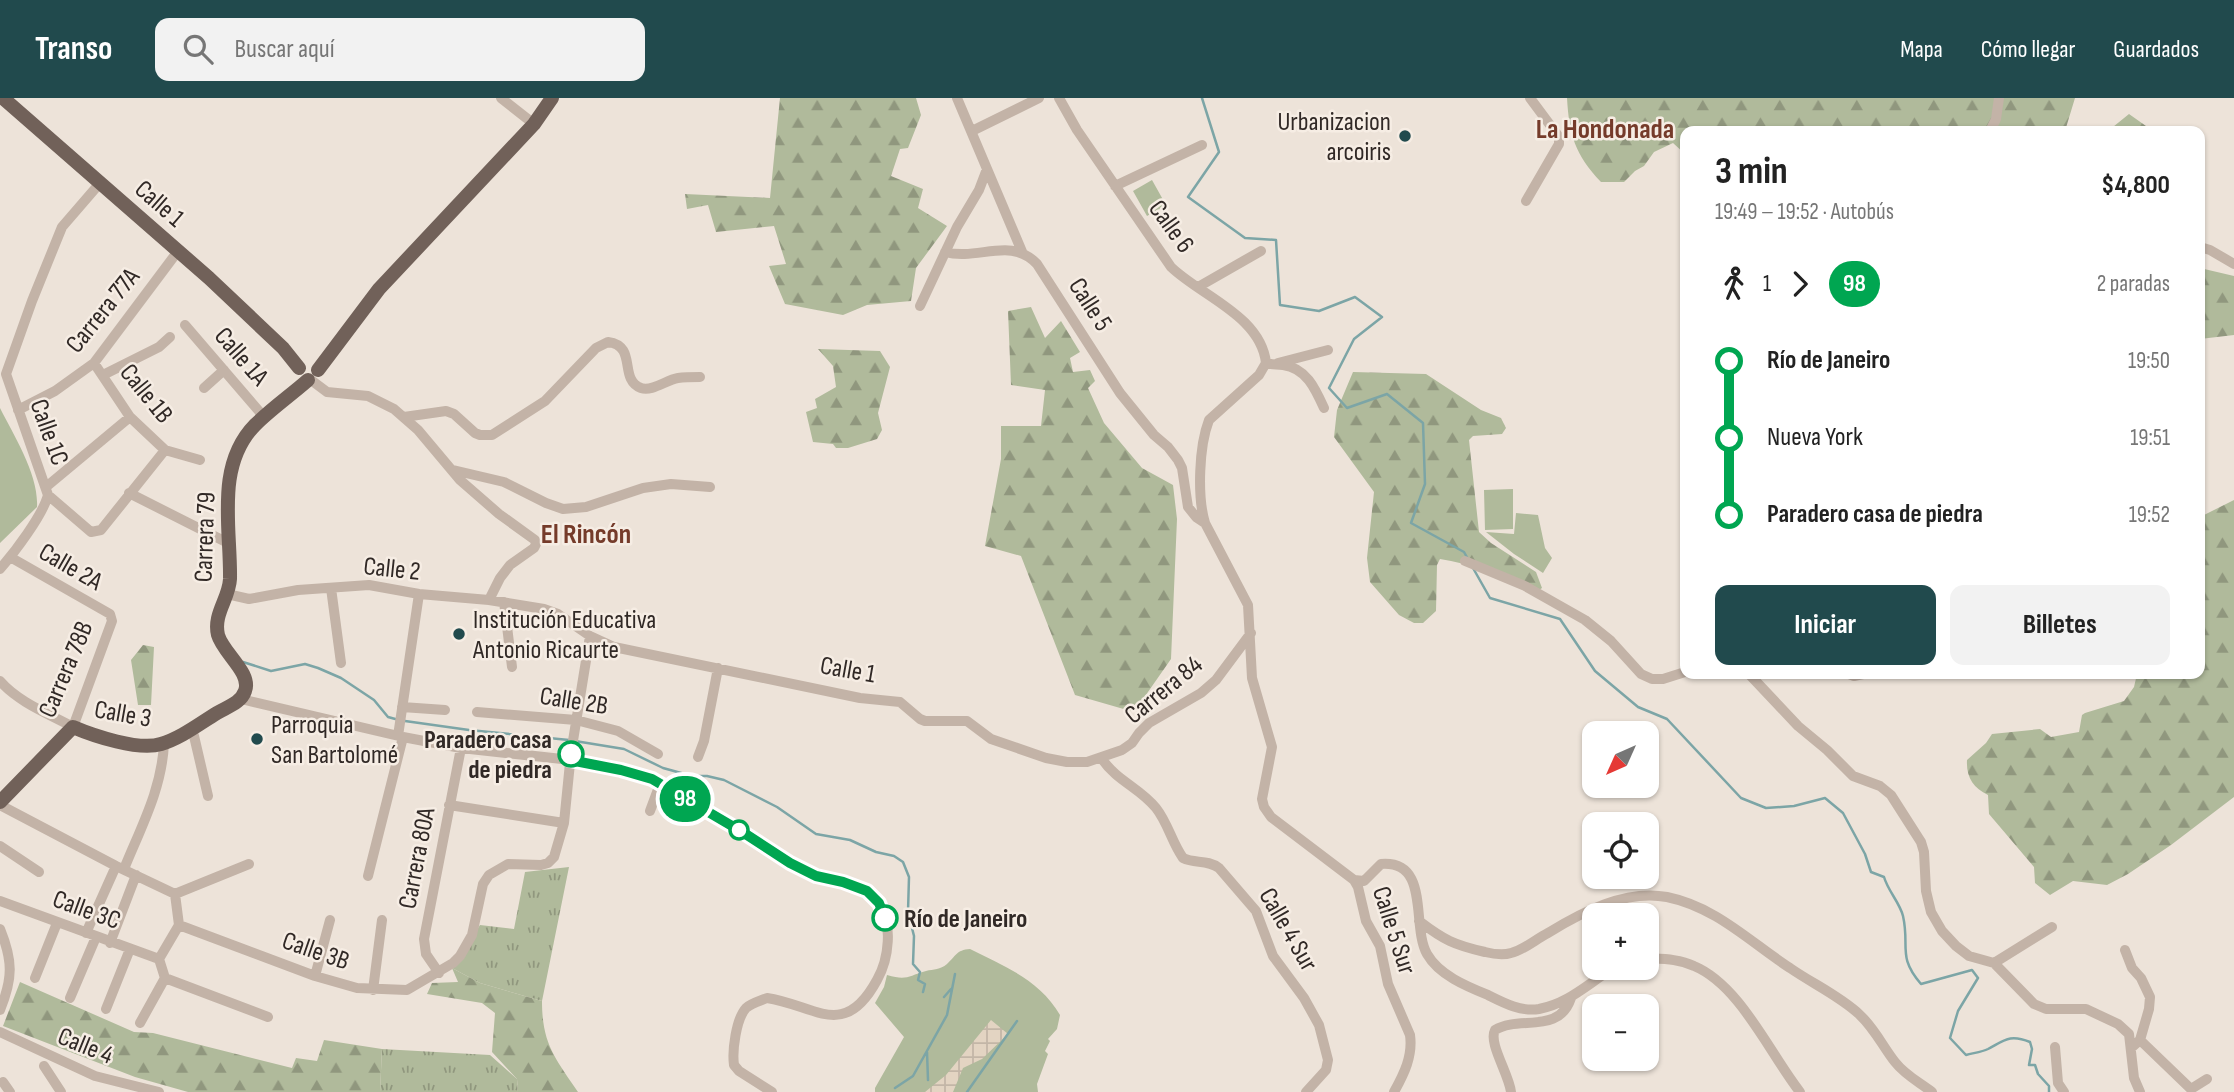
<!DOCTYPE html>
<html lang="es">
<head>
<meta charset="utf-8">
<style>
	:root { --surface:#fff; --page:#f2f2f2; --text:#222; --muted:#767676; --accent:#214a4d }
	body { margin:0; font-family:"Sofia Sans Condensed",sans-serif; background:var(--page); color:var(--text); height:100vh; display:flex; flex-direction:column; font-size:26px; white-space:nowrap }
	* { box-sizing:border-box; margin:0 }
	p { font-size:23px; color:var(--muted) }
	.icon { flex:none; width:38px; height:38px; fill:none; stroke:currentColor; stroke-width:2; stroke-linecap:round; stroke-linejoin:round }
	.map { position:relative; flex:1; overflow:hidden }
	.panel { position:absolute; left:1680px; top:28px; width:525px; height:553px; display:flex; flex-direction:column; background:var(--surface); border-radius:14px; box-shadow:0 2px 5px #0004 }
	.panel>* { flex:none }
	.badge { padding:0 14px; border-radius:23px; font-size:24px; line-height:46px }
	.needle { width:46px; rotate:225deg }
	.buttons { position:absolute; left:1582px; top:623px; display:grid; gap:14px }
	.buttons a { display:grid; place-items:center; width:77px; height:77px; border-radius:14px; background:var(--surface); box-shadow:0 2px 5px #0004; font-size:35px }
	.map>.badge { position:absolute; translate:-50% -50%; box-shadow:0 0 0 4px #fff }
	.legs { display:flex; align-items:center; gap:10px; height:77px; padding:0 35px; font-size:23px }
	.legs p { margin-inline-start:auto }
	.overview { display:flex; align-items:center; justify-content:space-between; height:119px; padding:0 35px }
	h1 { font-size:38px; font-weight:700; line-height:52px }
	.button { display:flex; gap:14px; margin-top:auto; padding:14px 35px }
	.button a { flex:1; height:80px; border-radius:14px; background:var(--accent); color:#fff; font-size:28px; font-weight:700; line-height:80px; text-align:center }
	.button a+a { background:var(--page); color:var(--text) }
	ul { padding:0 35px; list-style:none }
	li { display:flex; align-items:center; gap:24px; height:77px; font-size:26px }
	li i { display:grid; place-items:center; width:10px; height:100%; margin:0 9px; background:currentColor }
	li i::after { content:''; width:18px; height:18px; margin:-9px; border:5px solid; border-radius:50%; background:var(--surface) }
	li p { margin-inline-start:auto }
	li:first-child i { background:linear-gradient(#0000 50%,currentColor 0) }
	li:last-child i { background:linear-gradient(currentColor 50%,#0000 0) }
	header { display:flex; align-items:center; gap:42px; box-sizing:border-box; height:98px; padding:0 35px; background:var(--accent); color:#fff }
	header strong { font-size:33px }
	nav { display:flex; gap:38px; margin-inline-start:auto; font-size:24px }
	.search { width:490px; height:63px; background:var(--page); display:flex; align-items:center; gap:18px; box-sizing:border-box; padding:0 24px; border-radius:14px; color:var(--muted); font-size:26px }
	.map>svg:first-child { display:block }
	.grass { fill:url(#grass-tufts) }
	.forest { fill:url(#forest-firs) }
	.park { fill:#b0ba9b }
	.plaza { fill:url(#plaza-grid) }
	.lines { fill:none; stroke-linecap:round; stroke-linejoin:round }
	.stream { stroke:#7ca5a6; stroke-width:2.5 }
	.minor { stroke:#c3b3a7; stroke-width:10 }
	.major { stroke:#716159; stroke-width:14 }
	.line-1-casing { stroke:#fff; stroke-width:16 }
	.line-1 { stroke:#00a651; stroke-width:10 }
	.poi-dot { fill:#214a4d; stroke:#f6ede4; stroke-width:2.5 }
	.stop-1-dot { fill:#fff; stroke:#00a651; stroke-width:3.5 }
	.labels { text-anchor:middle; stroke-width:5; stroke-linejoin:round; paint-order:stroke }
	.poi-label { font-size:26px; fill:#312926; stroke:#f6ede4; text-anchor:start }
	.street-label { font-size:26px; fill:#312926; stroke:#f6ede4 }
	.stop-label { font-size:26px; font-weight:bold; fill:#312926; stroke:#f6ede4; text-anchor:end }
	.neighbourhood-label { font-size:28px; font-weight:bold; fill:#753b2a; stroke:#f6ede4 }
</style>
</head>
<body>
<header>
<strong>Transo</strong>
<div class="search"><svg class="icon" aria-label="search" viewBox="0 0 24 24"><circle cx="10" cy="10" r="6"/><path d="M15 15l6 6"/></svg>Buscar aquí</div>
<nav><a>Mapa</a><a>Cómo llegar</a><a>Guardados</a></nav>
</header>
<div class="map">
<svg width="2234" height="994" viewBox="0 0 2234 994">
	<defs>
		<pattern id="grass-tufts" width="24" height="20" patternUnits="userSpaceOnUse" patternTransform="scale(1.75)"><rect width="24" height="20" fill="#b0ba9b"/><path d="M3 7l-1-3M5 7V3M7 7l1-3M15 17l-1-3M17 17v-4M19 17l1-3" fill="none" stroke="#90977e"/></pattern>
		<pattern id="forest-firs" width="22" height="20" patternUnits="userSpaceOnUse" patternTransform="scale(1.75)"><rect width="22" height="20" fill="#b0ba9b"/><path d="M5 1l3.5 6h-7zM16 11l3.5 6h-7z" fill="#90977e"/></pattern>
		<pattern id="plaza-grid" width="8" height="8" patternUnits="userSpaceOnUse" patternTransform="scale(1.75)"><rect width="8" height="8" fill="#e3d4c2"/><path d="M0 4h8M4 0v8" fill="none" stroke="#c3b6a7"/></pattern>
	</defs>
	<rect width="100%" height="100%" fill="#ede3d9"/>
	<!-- grass -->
	<path class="grass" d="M569 769 542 903 480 885 452 870 480 827 514 831 525 774Z
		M382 951 490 957 517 981 518 994H380Z"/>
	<!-- forest -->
	<path class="forest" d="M780 0H916L921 17 908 50 900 51 891 78 923 91 918 110 947 128 916 170 911 203 867 207 843 217 785 206 769 168 786 166 774 128 716 134 708 107 687 111 685 96 770 100Z
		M1567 0H2075L2065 33H1685V56L1673 45 1654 54 1644 68 1635 73 1624 84H1601C1575 57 1569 36 1567 0Z
		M2129 16 2146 28 2147 33H2108Z
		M2200 170 2234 178V237L2200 241Z
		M1031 209 1045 240 1061 223 1080 254 1070 260 1073 274 1090 272 1095 283 1088 290 1104 325 1142 370 1173 387 1177 421 1171 561 1134 614 1075 597 1021 458 985 448 1001 361V328H1041L1045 292 1011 287 1008 213Z
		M818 251 880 253 890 269 878 315 882 332 877 341 848 350H836L833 346 813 344 806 314 817 310 815 301 836 289 833 268Z
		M1353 274 1426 276 1481 312 1501 320 1506 330 1502 336 1473 338 1469 342 1479 434 1491 445 1536 474 1542 490 1539 492C1507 478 1474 467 1440 461L1437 467 1436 513 1423 525H1414L1399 517 1370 484 1367 460 1374 394 1334 339 1337 312Z
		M2234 402V699L2171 747 2128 776 2107 787 2073 783 2050 797 2035 785 2034 769 1989 716 1988 697C1973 690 1966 679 1967 662L1986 645 1992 636 2040 631 2051 639 2079 634 2082 617 2085 615 2124 603 2134 589 2137 576H2200V419Z
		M143 547 154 549 151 607H138L131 562Z
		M452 870 480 885 542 903C542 946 555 960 578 994H518L517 981 492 954 495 915 482 905 427 896 432 885 458 884Z
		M20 884 134 934 153 935 292 970 296 960 317 963 324 942 382 951 380 994H188L135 979 3 928Z"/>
	<!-- park -->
	<path class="park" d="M1152 82 1166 107 1147 118 1133 93Z
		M0 310C14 338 39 377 37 409L0 445Z
		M1513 391V431L1485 432 1484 392Z
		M1516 415 1538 417 1545 450 1552 460 1543 475 1514 456 1486 434 1514 436Z
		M970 851C1004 868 1040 882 1060 917L1057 931 1048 941 1050 943 1045 953 1048 956 1037 986 1038 994H875V990L904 939 875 905 884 889 887 877C907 883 908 878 926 873 934 871 940 872 947 866 956 858 956 852 970 851Z"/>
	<!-- plaza -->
	<path class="plaza" d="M991 922 1008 936 982 961 963 970 953 994H925L946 977Z"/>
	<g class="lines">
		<!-- stream -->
		<path class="stream" d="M1202 0 1219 54 1188 99 1245 140 1276 142 1280 207 1319 213 1355 199 1382 219 1354 241 1329 290 1347 310 1387 296 1423 325 1425 386 1411 425 1464 454 1468 461
			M1473 470 1490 500 1560 521 1595 573 1638 609 1667 621 1741 700 1766 710 1794 708 1825 700 1843 715 1865 756 1871 774 1884 779C1888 793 1900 805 1903 818 1910 849 1897 858 1921 886L1972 872 1978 880 1958 913 1950 940 1966 957C1973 955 1982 954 1988 951 2005 942 2010 936 2030 944L2032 951 2029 967H2035L2038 976 2049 988V994
			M243 564 271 573 305 566 318 570 341 580 374 602 388 619 399 622
			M405 623 469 632 569 642
			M575 643 624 651 663 670 692 678H707L724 682 777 709 816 736 850 742 876 754 894 758 903 764 909 779 908 814 914 838 913 866 920 874 918 882 925 886 923 894
			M944 899 951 891
			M927 954 928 982
			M895 990 913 978 947 917 955 876
			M967 994 1017 923"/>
		<!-- minor -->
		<path class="minor" d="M501 0 534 26
			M957 0 1023 156
			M1059 0 1077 32 1171 169C1201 198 1261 218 1266 265
			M972 33 1039 0
			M1990 33 1996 21 1999 0
			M1115 88 1202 47
			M1526 103 1559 46V39L1530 0
			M2200 149 2210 152 2234 166
			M945 154C978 163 1011 138 1037 166L1120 295 1154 337 1168 349 1178 362 1182 370 1188 409 1196 419 1205 425
			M1198 189 1261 153
			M920 208 957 129 979 92 987 71
			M185 227 264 319
			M94 265 130 319 165 352 200 362
			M1266 265 1259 277 1209 322C1199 348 1197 398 1205 425L1248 507 1252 580 1272 649 1262 701 1264 709 1271 719 1354 782 1358 789 1366 823 1380 848 1388 886 1410 937C1413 958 1404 976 1394 994
			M1266 265C1272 267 1277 266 1283 267 1306 270 1315 290 1324 310
			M1278 265 1328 252
			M6 276 32 203 62 129 100 85
			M103 277 159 249 170 239
			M311 282 327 294 368 298 394 311 418 332 460 382 499 416 535 442 536 446 534 450 510 467 500 480 489 502
			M204 290 224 272
			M18 312 55 293 94 265 178 153
			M404 319 446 313 454 316 475 335 480 337H492L545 303 596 250 608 244C638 248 618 281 641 290 652 294 666 282 678 280 685 279 693 279 700 279
			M453 372 504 384 546 405 563 411 586 409 643 390 671 386 710 389
			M46 389 130 319
			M129 395 228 445
			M48 397 91 434 101 432 165 352
			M1465 463 1525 488 1585 522 1611 543 1641 576 1652 581H1663L1685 574
			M0 471C14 455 43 417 48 397L6 276
			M331 490 341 565
			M227 496 249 501 298 492 369 487 419 496 489 502 544 511 558 516 590 538 614 549 860 600 900 604 920 621 925 623H967L991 641 1046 660 1067 664H1087L1122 652 1132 645 1139 635 1149 625 1201 595 1216 582 1251 535
			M504 504 512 569
			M1749 576 1798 628 1827 652 1853 678 1880 688 1891 697 1921 744 1924 754 1926 793 1931 814 1942 833 1956 848 1969 858 1994 865 2034 906 2046 911H2086L2118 926 2129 936 2134 980 2140 994
			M1849 576 1854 578 1863 576
			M0 583C18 604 49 616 73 629L112 523 110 516 10 459
			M241 601 403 639 461 650 571 662 621 672 652 681C682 701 714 717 745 735 768 749 791 771 818 778 840 785 865 784 879 805 893 826 889 861 877 882 844 943 815 907 767 900 760 903 752 905 746 910 736 921 732 953 734 967L739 973 772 994
			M402 609 445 612
			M477 614 576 622 618 633 658 656
			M191 631 194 638 208 698
			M398 638 419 496
			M698 659 704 643 718 570
			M1102 661C1117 683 1140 690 1156 710 1168 725 1172 745 1183 760 1195 766 1207 761 1219 770L1256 813 1273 858 1304 900 1319 927 1328 962 1326 972 1306 994
			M0 707 116 768 175 796
			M449 707 564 725
			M650 713 660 686
			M0 748 39 774
			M124 771C141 729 162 691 164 645
			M368 778 403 639
			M1354 782 1364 783 1381 766C1431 762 1411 828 1427 856 1439 877 1466 888 1488 897 1504 905 1521 914 1539 911 1570 905 1588 885 1614 870
			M0 803 159 861
			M1419 823C1444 842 1454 847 1485 854 1493 856 1502 858 1511 855 1524 852 1536 841 1548 835 1582 814 1626 791 1667 799 1716 809 1750 844 1790 870 1813 886 1840 898 1860 917 1875 931 1883 949 1895 964 1905 977 1919 984 1932 994
			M179 827 315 878 357 890 407 892 453 865 460 858 472 837 483 786 489 777 508 766 541 767 548 765 554 759 564 725 571 655 590 538
			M0 831C13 863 13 880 0 912
			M86 835 116 768
			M110 845 136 777
			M2125 852 2132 870 2141 880 2150 899 2149 911 2140 942 2131 950
			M1647 860C1663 861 1679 861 1694 868 1740 887 1770 956 1800 994
			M1994 865 2052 829
			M439 875 426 856 424 841 461 650
			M315 878 330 822
			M35 880 57 825
			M165 880 268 919
			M373 892 382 822
			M70 900 96 839
			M106 911 130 851
			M140 925 165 880 159 861 179 827 175 796 249 766
			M0 934 95 978 159 994
			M2140 942 2191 991 2207 981
			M2055 949 2058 985 2064 994
			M44 968 61 994
			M3 984 10 994
			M1511 994C1509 976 1488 945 1495 932 1519 917 1559 937 1571 900"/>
		<!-- major -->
		<path class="major" d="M3 0 209 180 283 250 299 270
			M318 272 379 191 534 26 552 0
			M0 704 73 629C94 638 139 653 161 646 181 640 199 626 217 615 227 609 241 605 245 593 252 575 223 555 218 537 213 516 229 501 230 481 231 430 215 368 255 327 271 311 291 297 308 282"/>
	</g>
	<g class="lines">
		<defs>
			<path id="line-1" d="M571 656 570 662 621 672 652 681 744 735 790 765 816 778 843 784 867 793 879 805 885 820"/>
		</defs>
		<!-- line-1 casing -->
		<use href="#line-1" class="line-1-casing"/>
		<!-- line-1 -->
		<use href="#line-1" class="line-1"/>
	</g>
	<!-- markers -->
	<g class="poi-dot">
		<circle cx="1405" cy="38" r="7"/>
		<circle cx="459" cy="536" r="7"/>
		<circle cx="257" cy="641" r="7"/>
	</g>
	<g class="stop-1-dot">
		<circle cx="571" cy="656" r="12"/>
		<circle cx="739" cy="732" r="9"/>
		<circle cx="885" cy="820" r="12"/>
	</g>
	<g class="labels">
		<!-- poi labels -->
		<g class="poi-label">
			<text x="1391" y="32" text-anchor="end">Urbanizacion<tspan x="1391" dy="30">arcoiris</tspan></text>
			<text x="473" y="530">Institución Educativa<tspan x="473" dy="30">Antonio Ricaurte</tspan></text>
			<text x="271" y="635">Parroquia<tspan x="271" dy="30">San Bartolomé</tspan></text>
		</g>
		<!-- street labels -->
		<g class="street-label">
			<text transform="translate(160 105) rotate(41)" y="9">Calle 1</text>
			<text transform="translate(1172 128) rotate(54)" y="9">Calle 6</text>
			<text transform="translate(1091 206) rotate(57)" y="9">Calle 5</text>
			<text transform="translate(102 212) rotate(-51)" y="9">Carrera 77A</text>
			<text transform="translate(242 258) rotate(49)" y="9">Calle 1A</text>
			<text transform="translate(147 295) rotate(51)" y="9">Calle 1B</text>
			<text transform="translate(50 334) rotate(70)" y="9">Calle 1C</text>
			<text transform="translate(204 439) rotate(-88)" y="9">Carrera 79</text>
			<text transform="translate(71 468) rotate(30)" y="9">Calle 2A</text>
			<text transform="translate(392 470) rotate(6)" y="9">Calle 2</text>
			<text transform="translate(65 571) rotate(-67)" y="9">Carrera 78B</text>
			<text transform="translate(848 571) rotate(10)" y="9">Calle 1</text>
			<text transform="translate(1163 591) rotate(-39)" y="9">Carrera 84</text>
			<text transform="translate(574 602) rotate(9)" y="9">Calle 2B</text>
			<text transform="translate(123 615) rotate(10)" y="9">Calle 3</text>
			<text transform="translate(416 760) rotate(-79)" y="9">Carrera 80A</text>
			<text transform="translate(87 811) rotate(20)" y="9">Calle 3C</text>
			<text transform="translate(1289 831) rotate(60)" y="9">Calle 4 Sur</text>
			<text transform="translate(1395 832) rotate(72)" y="9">Calle 5 Sur</text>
			<text transform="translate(316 852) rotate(19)" y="9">Calle 3B</text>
			<text transform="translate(86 947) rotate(22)" y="9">Calle 4</text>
		</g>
		<!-- stop labels -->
		<g class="stop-label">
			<text x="552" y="650">Paradero casa<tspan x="552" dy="30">de piedra</tspan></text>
			<text x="904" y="829" text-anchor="start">Río de Janeiro</text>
		</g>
		<!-- neighbourhood labels -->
		<g class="neighbourhood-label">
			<text x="1605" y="40">La Hondonada</text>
			<text x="586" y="445">El Rincón</text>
		</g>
	</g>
</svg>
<div class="buttons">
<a><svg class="needle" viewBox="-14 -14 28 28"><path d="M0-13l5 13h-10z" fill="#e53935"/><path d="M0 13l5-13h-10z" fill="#767676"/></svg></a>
<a><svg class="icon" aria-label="locate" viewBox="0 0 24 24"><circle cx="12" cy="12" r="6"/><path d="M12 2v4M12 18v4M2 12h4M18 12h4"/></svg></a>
<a>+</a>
<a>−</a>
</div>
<b class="badge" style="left:685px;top:701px;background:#00a651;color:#fff">98</b>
<section class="panel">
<div class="overview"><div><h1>3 min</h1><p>19:49 – 19:52 · Autobús</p></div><b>$4,800</b></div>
<div class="legs"><svg class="icon" aria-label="walk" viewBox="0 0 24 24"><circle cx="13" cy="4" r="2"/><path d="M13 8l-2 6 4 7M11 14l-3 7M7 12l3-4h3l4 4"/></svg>1<svg class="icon" aria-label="forward" viewBox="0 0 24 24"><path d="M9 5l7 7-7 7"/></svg><b class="badge" style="background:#00a651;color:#fff">98</b><p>2 paradas</p></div>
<ul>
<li><i style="color:#00a651"></i><b>Río de Janeiro</b><p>19:50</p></li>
<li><i style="color:#00a651"></i><span>Nueva York</span><p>19:51</p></li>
<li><i style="color:#00a651"></i><b>Paradero casa de piedra</b><p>19:52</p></li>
</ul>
<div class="button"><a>Iniciar</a><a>Billetes</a></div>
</section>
</div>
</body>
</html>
